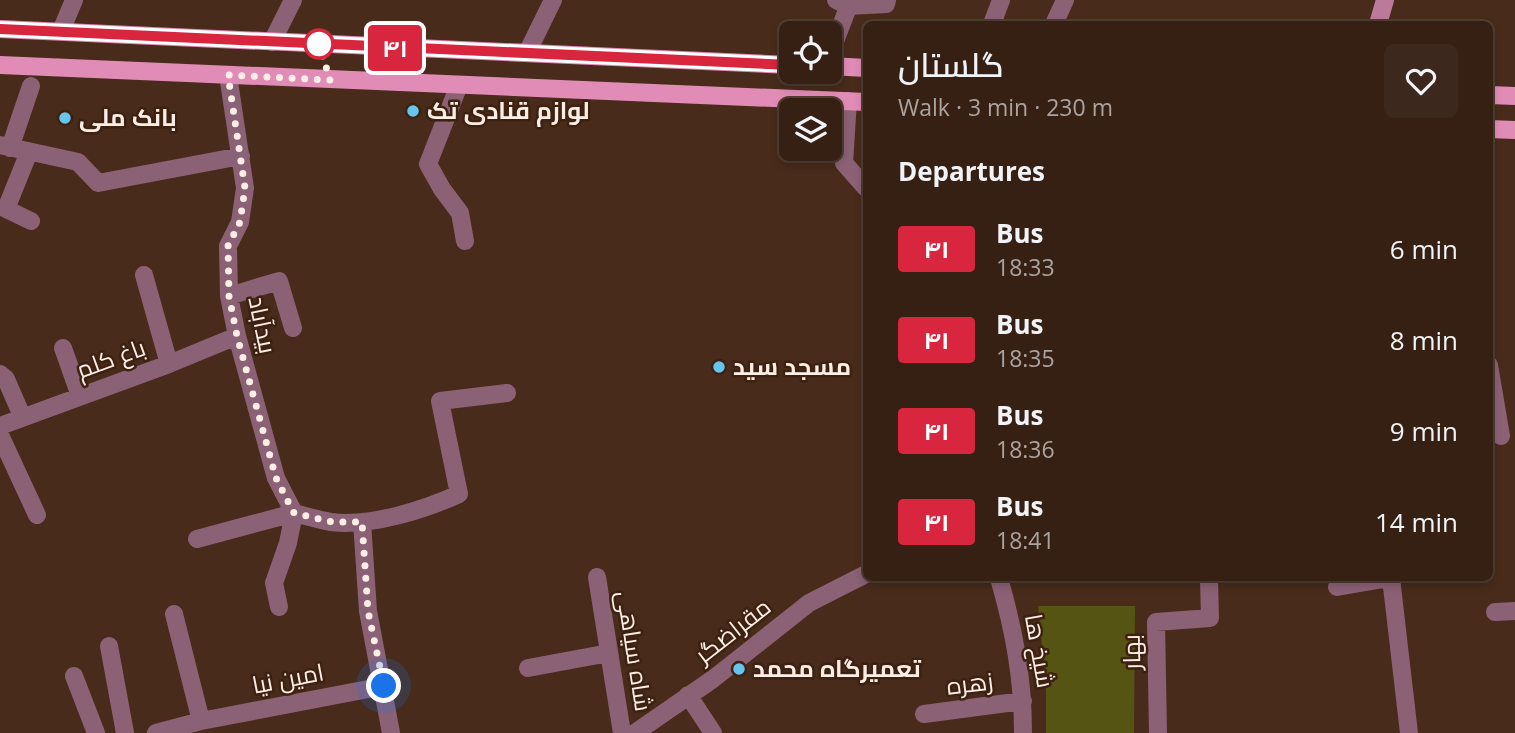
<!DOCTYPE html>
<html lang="en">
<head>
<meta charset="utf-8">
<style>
	:root { --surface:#362014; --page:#3d281d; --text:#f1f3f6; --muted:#aaa3a0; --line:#503e34 }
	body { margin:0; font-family:"Open Sans",Cairo,sans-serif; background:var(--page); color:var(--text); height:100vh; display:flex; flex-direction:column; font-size:26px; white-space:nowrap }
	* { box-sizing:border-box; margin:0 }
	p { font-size:23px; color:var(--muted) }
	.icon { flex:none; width:38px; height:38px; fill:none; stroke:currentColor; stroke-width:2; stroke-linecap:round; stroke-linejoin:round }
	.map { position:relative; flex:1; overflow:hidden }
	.sheet { position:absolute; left:863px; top:21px; width:630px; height:560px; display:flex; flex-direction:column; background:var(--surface); border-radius:10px; box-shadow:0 4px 10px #0003,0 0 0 2px var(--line) }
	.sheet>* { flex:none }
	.badge { padding:0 14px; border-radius:5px; font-size:24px; line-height:46px }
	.fabs { position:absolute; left:779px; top:21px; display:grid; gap:14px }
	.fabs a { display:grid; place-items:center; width:63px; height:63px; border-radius:10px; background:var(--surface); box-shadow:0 4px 10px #0003,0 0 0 2px var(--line); font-size:35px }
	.you { position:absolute; width:35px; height:35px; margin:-18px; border:5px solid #fff; border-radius:50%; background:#1a73e8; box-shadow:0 0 0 10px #1a73e833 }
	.map>.badge { position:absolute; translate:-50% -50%; box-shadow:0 0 0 4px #fff }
	h2 { padding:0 35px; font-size:26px; line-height:63px }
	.round { display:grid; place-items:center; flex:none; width:74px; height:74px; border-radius:10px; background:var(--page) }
	.head { display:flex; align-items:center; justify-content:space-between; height:119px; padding:0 35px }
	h1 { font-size:33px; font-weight:600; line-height:52px }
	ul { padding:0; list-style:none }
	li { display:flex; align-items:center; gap:21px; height:91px; padding:0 35px }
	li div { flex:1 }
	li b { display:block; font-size:26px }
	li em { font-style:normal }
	li .badge { min-width:77px; font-weight:700; text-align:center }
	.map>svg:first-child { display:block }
	.green { fill:#555413 }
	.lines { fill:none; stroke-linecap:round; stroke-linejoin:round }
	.street { stroke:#8b6175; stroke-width:18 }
	.secondary { stroke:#bc7a9a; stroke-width:18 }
	.primary { stroke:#e18cb6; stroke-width:18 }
	.line-casing { stroke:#fff; stroke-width:16 }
	.line { stroke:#d7263d; stroke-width:10 }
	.walk { stroke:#feeee6; stroke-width:7; stroke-dasharray:0 12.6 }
	.stop-dot { fill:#fff; stroke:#d7263d; stroke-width:3.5 }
	.poi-dot { fill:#65c5ee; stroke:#3d2111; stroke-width:2.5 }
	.labels { text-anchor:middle; stroke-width:5; stroke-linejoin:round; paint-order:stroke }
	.poi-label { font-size:24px; font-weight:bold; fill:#feeee6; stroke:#3d2111; text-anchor:start }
	.street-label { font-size:24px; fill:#feeee6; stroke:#3d2111 }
</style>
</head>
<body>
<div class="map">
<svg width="1515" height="733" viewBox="0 0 1515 733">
	<rect width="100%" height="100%" fill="#482b1b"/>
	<!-- green -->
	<path class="green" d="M1038 606H1135L1134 733H1046V685Z"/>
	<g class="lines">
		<!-- street -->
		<path class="street" d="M836 0 848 6 886 4 887 0
			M992 24 1001 0
			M1054 24 1065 0
			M61 31 74 0
			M272 42 293 0
			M527 53 553 0
			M830 54 851 0
			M228 75 245 188 240 222 228 246 229 296 237 336 276 478 294 513C306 516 319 520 331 522 370 527 424 510 459 494L440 401 507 393
			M459 85 428 164 442 189 460 213 465 241
			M848 101 844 163 866 188
			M0 145 78 162 98 183 241 156
			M10 148 31 86
			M29 152 6 209 31 221
			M144 275 169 364
			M229 296 279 281 293 328
			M63 348 80 396
			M1489 365 1501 436
			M0 374 6 379 22 416
			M0 426 169 364 237 336
			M0 435 37 515
			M362 522 368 611 391 733
			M197 539 294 513 288 543 274 583 279 607
			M597 577 622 733
			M999 578C1014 630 1023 678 1023 733
			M1391 578 1409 733
			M1337 587 1389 578
			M1495 612 1515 611
			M174 614 201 721
			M109 646 125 733
			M528 668 609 653
			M74 676 96 733
			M688 695 713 733
			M924 714 1023 701
			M156 733 201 721 384 686
			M635 733 713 679 809 603 866 574
			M1158 733 1156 622 1210 618 1209 579"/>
		<!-- secondary -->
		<path class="secondary" d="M1378 24 1385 0"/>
		<!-- primary -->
		<path class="primary" d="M0 29 791 65
			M0 65 866 102
			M830 66 866 68
			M1489 95 1515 96
			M1489 129 1515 130"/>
	</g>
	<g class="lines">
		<defs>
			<path id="line" d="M0 29 791 65"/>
		</defs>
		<!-- line casing -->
		<use href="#line" class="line-casing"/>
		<!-- line -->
		<use href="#line" class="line"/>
		<!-- walk -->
		<path class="walk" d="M319 44 330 80 228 75 245 188 240 222 228 246 229 296 237 336 276 478 294 513 332 522H362L368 611 384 686"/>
	</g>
	<!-- markers -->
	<circle class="stop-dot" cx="319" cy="44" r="14"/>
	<g class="poi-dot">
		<circle cx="413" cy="111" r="7"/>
		<circle cx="65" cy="118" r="7"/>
		<circle cx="719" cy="367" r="7"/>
		<circle cx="739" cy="669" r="7"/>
	</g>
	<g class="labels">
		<!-- poi labels -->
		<g class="poi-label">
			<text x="427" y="119">لوازم قنادی تک</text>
			<text x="79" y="126">بانک ملی</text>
			<text x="733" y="375">مسجد سید</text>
			<text x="753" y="677">تعمیرگاه محمد</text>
		</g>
		<!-- street labels -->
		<g class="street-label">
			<text transform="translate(262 325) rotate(78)" y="8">بیدآباد</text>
			<text transform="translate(111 359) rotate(-20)" y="8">باغ کلم</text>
			<text transform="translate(733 631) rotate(-38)" y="8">مقراضگر</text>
			<text transform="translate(634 651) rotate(81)" y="8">شاه سیاهی</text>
			<text transform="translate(1039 651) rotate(80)" y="8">شیخ ها</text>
			<text transform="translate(1132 652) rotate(-91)" y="8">بهار</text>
			<text transform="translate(288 679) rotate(-11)" y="8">امین نیا</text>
			<text transform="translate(970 684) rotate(-7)" y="8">زهره</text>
		</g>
	</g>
</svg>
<div class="fabs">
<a><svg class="icon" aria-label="locate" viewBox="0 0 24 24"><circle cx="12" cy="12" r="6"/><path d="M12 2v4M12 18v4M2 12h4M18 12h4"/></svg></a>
<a><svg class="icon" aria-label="layers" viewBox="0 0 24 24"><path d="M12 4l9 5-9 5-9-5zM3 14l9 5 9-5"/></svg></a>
</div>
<div class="you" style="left:384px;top:686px"></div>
<b class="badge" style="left:395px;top:48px;background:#d7263d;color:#fff">۴۱</b>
<section class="sheet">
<div class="head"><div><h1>گلستان</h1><p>Walk · 3 min · 230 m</p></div><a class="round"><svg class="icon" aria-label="heart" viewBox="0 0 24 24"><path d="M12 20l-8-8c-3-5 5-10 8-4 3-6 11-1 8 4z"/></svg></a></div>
<h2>Departures</h2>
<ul>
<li><span class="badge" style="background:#d7263d;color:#fff">۴۱</span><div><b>Bus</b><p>18:33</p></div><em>6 min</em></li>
<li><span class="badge" style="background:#d7263d;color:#fff">۴۱</span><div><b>Bus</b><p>18:35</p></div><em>8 min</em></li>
<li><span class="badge" style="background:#d7263d;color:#fff">۴۱</span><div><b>Bus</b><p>18:36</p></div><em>9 min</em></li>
<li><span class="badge" style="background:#d7263d;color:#fff">۴۱</span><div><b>Bus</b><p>18:41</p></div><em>14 min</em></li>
</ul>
</section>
</div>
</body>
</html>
